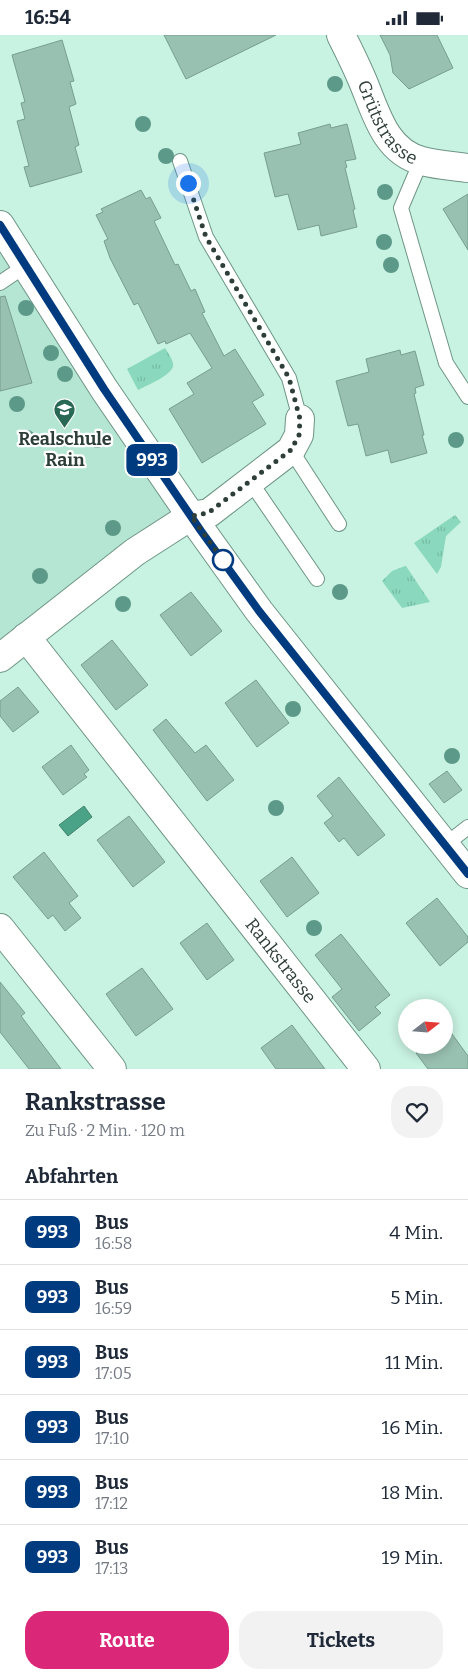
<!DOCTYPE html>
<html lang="de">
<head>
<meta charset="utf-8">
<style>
	:root { --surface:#fff; --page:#f2f2f3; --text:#1f2937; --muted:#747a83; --line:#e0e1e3; --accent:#db2777 }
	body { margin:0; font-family:Bitter,serif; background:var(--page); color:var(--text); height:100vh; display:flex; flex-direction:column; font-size:19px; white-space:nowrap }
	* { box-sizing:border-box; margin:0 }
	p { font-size:16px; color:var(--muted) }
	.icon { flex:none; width:28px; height:28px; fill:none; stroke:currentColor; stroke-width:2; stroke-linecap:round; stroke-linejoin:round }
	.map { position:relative; height:1034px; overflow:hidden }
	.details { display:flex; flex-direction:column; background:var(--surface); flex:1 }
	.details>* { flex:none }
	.badge { padding:0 10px; border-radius:8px; font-size:18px; line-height:32px }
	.needle { width:32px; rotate:73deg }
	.controls { position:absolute; left:398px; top:964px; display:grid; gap:10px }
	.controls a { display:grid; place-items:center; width:55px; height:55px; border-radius:50%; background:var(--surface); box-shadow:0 2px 12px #0003; font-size:25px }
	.you { position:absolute; width:25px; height:25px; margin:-12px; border:4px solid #fff; border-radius:50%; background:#1a73e8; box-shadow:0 0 0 8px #1a73e833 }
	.map>.badge { position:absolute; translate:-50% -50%; box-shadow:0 0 0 2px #fff }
	h2 { padding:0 25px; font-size:19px; line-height:45px }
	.round { display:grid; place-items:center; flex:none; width:52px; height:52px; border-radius:20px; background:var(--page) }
	.headline { display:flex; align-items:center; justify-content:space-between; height:85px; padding:0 25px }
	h1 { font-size:24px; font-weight:700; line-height:38px }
	.primary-button { display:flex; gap:10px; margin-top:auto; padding:10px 25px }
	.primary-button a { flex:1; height:58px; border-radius:20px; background:var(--accent); color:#fff; font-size:20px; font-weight:700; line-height:58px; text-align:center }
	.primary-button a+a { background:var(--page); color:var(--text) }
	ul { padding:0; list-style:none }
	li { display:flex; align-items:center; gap:15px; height:65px; padding:0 25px; border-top:1px solid var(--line) }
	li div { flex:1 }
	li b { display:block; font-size:19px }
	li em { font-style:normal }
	li .badge { min-width:55px; font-weight:700; text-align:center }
	.status { display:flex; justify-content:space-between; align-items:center; height:35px; padding:0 25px; background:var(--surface); direction:ltr }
	.status svg { height:14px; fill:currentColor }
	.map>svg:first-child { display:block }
	.built { fill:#b4e6d3 }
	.park { fill:url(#park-tufts) }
	.water { fill:#4ba387; stroke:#42856f }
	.building { fill:#99c1b2; stroke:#779e8f }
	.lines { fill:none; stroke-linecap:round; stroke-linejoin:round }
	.service-casing { stroke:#6e9586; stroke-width:16 }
	.minor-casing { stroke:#6e9586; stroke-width:30 }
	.tertiary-casing { stroke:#6e9586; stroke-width:30 }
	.service { stroke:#fff; stroke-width:14 }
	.minor { stroke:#fff; stroke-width:28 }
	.tertiary { stroke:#fff; stroke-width:28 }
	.tree { fill:#5c9988 }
	.line-casing { stroke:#fff; stroke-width:11 }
	.line { stroke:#003b80; stroke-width:8 }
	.walk { stroke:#2e3e38; stroke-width:5; stroke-dasharray:0 9 }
	.stop-dot { fill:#fff; stroke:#003b80; stroke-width:2.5 }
	.labels { text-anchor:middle; stroke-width:4.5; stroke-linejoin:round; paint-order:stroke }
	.street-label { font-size:18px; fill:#2e3e38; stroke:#fff }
	.poi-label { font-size:18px; font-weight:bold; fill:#2e3e38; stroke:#fff }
</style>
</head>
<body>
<div class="status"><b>16:54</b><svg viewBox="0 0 49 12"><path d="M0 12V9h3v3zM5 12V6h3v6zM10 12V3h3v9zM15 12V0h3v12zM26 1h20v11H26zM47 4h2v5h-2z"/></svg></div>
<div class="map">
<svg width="468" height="1034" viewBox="0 0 468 1034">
	<defs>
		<pattern id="park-tufts" width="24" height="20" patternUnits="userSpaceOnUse" patternTransform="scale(1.25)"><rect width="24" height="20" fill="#8ad9be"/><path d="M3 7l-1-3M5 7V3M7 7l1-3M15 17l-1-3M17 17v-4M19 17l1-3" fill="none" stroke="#77bba4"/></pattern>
	</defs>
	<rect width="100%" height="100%" fill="#c8f2e2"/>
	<!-- built -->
	<path class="built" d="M0 208 191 481 0 623Z"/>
	<!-- park -->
	<path class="park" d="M165 313C168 318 174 326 173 331 172 340 146 351 138 355L127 334Z
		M455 480 461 487 446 501 441 532 437 539 414 508Z
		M405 531H406L430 567 402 573 382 546 392 536Z"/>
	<!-- water -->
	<path class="water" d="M84 771 92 782 68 801 59 790Z"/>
	<!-- building -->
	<path class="building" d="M164 0H276L186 44Z
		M380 0H437L453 33 409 54 393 38 390 20Z
		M62 5 74 46 70 47 76 69 69 72 79 110 75 112 82 137 30 152 24 132 29 131 17 86 25 84 21 68 25 67 12 20Z
		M330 89 331 93 347 89 356 124 345 126 347 132 345 133 355 174 353 175 357 192 321 201 319 190 298 195 288 159 275 162 264 118 301 109 298 98Z
		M141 155 146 164 150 162 161 183 154 186 175 230 178 229 191 256 195 254 205 277 202 278 224 321 235 314 264 360 252 367 266 389 202 428 169 374 194 359 187 348 212 333 190 298 166 309 165 306 158 309 138 268 134 270 110 223 104 206 108 204 96 180 103 177 101 174Z
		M468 159V215L443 174Z
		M5 261 32 348 0 356V262Z
		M400 315 401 320 415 316 424 350 415 353 416 358 414 359 424 400H422L427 418 391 428 388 415 366 421 358 389 348 391 336 346 369 337 366 324Z
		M191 557 222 596 191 621 160 580Z
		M112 605 148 650 116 675 81 630Z
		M256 645 289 688 257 712 225 668Z
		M18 652 39 677 13 697 0 681V666Z
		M166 684 195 718 206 710 234 745 207 766 153 695Z
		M71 710 89 735 84 739 87 742 63 760 42 732Z
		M447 736 462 755 444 768 429 749Z
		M339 742 385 800 358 821 344 803 339 807 324 788 333 781 317 761Z
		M129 781 165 827 133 852 97 805Z
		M44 817 78 861 69 868 81 883 65 896 53 880 48 884 13 842Z
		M292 822 319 858 287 882 260 846Z
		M437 863 468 902V907L440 931 406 888Z
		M207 888 234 925 207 945 180 908Z
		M341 899 390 960 375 972 381 978 359 996 332 962 342 954 315 920Z
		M142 933 173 974 136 1001 106 959Z
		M0 947 25 978 21 981 61 1034H29L0 997Z
		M444 988 468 1021V1034H428L416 1018 427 1010H444Z
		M292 990 325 1034H276L261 1013Z"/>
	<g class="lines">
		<defs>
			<path id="service" d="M180 126 206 202 289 343 300 384
				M421 126 401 173 446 328 468 362
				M0 248 25 231
				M291 415 339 489
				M250 446 317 544
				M445 810 468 792"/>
			<g id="minor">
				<path id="s1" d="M341 0C348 14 355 28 361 42 375 73 383 116 422 126 436 130 453 131 468 133"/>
				<path id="s2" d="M26 602 366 1034"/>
				<path d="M0 623 135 517 191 481 209 478 291 415 299 400 300 384"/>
				<path d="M0 893 112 1034"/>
			</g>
			<path id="tertiary" d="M0 190 104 354 191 481 259 576 468 839"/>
		</defs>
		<!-- service casing -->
		<use href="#service" class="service-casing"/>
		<!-- minor casing -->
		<use href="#minor" class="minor-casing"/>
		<!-- tertiary casing -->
		<use href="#tertiary" class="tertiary-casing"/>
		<!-- service -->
		<use href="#service" class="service"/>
		<!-- minor -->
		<use href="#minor" class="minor"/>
		<!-- tertiary -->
		<use href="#tertiary" class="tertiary"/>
	</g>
	<!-- trees -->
	<g class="tree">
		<circle cx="335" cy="49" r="8"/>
		<circle cx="143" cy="89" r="8"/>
		<circle cx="166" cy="121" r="8"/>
		<circle cx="385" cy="157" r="8"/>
		<circle cx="384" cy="207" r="8"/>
		<circle cx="391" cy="230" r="8"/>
		<circle cx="26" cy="273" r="8"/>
		<circle cx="51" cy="318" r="8"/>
		<circle cx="65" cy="339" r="8"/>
		<circle cx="17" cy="369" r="8"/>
		<circle cx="27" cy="403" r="8"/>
		<circle cx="97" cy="405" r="8"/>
		<circle cx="456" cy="405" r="8"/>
		<circle cx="113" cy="493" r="8"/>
		<circle cx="40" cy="541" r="8"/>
		<circle cx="340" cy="557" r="8"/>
		<circle cx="123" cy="569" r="8"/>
		<circle cx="293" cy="674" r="8"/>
		<circle cx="452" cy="721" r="8"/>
		<circle cx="276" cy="773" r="8"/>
		<circle cx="314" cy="893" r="8"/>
	</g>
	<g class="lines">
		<defs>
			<path id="line" d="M0 190 104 354 201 496 259 576 468 839"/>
		</defs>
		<!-- line casing -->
		<use href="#line" class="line-casing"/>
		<!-- line -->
		<use href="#line" class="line"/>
		<!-- walk -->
		<path class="walk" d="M188 148 206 202 289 343 300 384 299 400 291 415 208 478 191 481 223 525"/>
	</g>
	<!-- icons -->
	<defs>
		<symbol id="school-pin" viewBox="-11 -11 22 30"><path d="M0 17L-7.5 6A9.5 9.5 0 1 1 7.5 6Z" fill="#296854" stroke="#fff"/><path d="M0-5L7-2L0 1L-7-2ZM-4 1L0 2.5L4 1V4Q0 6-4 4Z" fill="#fff"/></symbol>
	</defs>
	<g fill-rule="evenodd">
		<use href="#school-pin" x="52" y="362" width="25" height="34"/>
	</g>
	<!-- markers -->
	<circle class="stop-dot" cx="223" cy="525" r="10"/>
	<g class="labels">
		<!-- street labels -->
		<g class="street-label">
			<text dy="6" stroke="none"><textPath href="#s1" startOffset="100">Grütstrasse</textPath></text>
			<text dy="6" stroke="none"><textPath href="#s2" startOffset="412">Rankstrasse</textPath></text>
		</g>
		<!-- poi labels -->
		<g class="poi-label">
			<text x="65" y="410">Realschule<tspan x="65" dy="21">Rain</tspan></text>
		</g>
	</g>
</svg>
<div class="controls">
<a><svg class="needle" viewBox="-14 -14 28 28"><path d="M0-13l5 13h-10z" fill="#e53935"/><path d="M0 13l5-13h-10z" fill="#747a83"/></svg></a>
</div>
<div class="you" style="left:188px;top:148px"></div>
<b class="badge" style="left:152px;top:425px;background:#003b80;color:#fff">993</b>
</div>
<section class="details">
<div class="headline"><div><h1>Rankstrasse</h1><p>Zu Fuß · 2 Min. · 120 m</p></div><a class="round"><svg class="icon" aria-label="heart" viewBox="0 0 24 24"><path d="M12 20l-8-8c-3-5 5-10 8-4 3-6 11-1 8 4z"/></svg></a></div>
<h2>Abfahrten</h2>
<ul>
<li><span class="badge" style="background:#003b80;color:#fff">993</span><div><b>Bus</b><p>16:58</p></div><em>4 Min.</em></li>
<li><span class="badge" style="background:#003b80;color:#fff">993</span><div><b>Bus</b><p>16:59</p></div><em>5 Min.</em></li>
<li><span class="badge" style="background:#003b80;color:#fff">993</span><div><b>Bus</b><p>17:05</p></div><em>11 Min.</em></li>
<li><span class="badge" style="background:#003b80;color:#fff">993</span><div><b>Bus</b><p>17:10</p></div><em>16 Min.</em></li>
<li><span class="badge" style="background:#003b80;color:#fff">993</span><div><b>Bus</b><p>17:12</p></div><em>18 Min.</em></li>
<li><span class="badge" style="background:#003b80;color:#fff">993</span><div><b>Bus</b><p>17:13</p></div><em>19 Min.</em></li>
</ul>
<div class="primary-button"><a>Route</a><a>Tickets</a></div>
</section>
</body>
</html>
